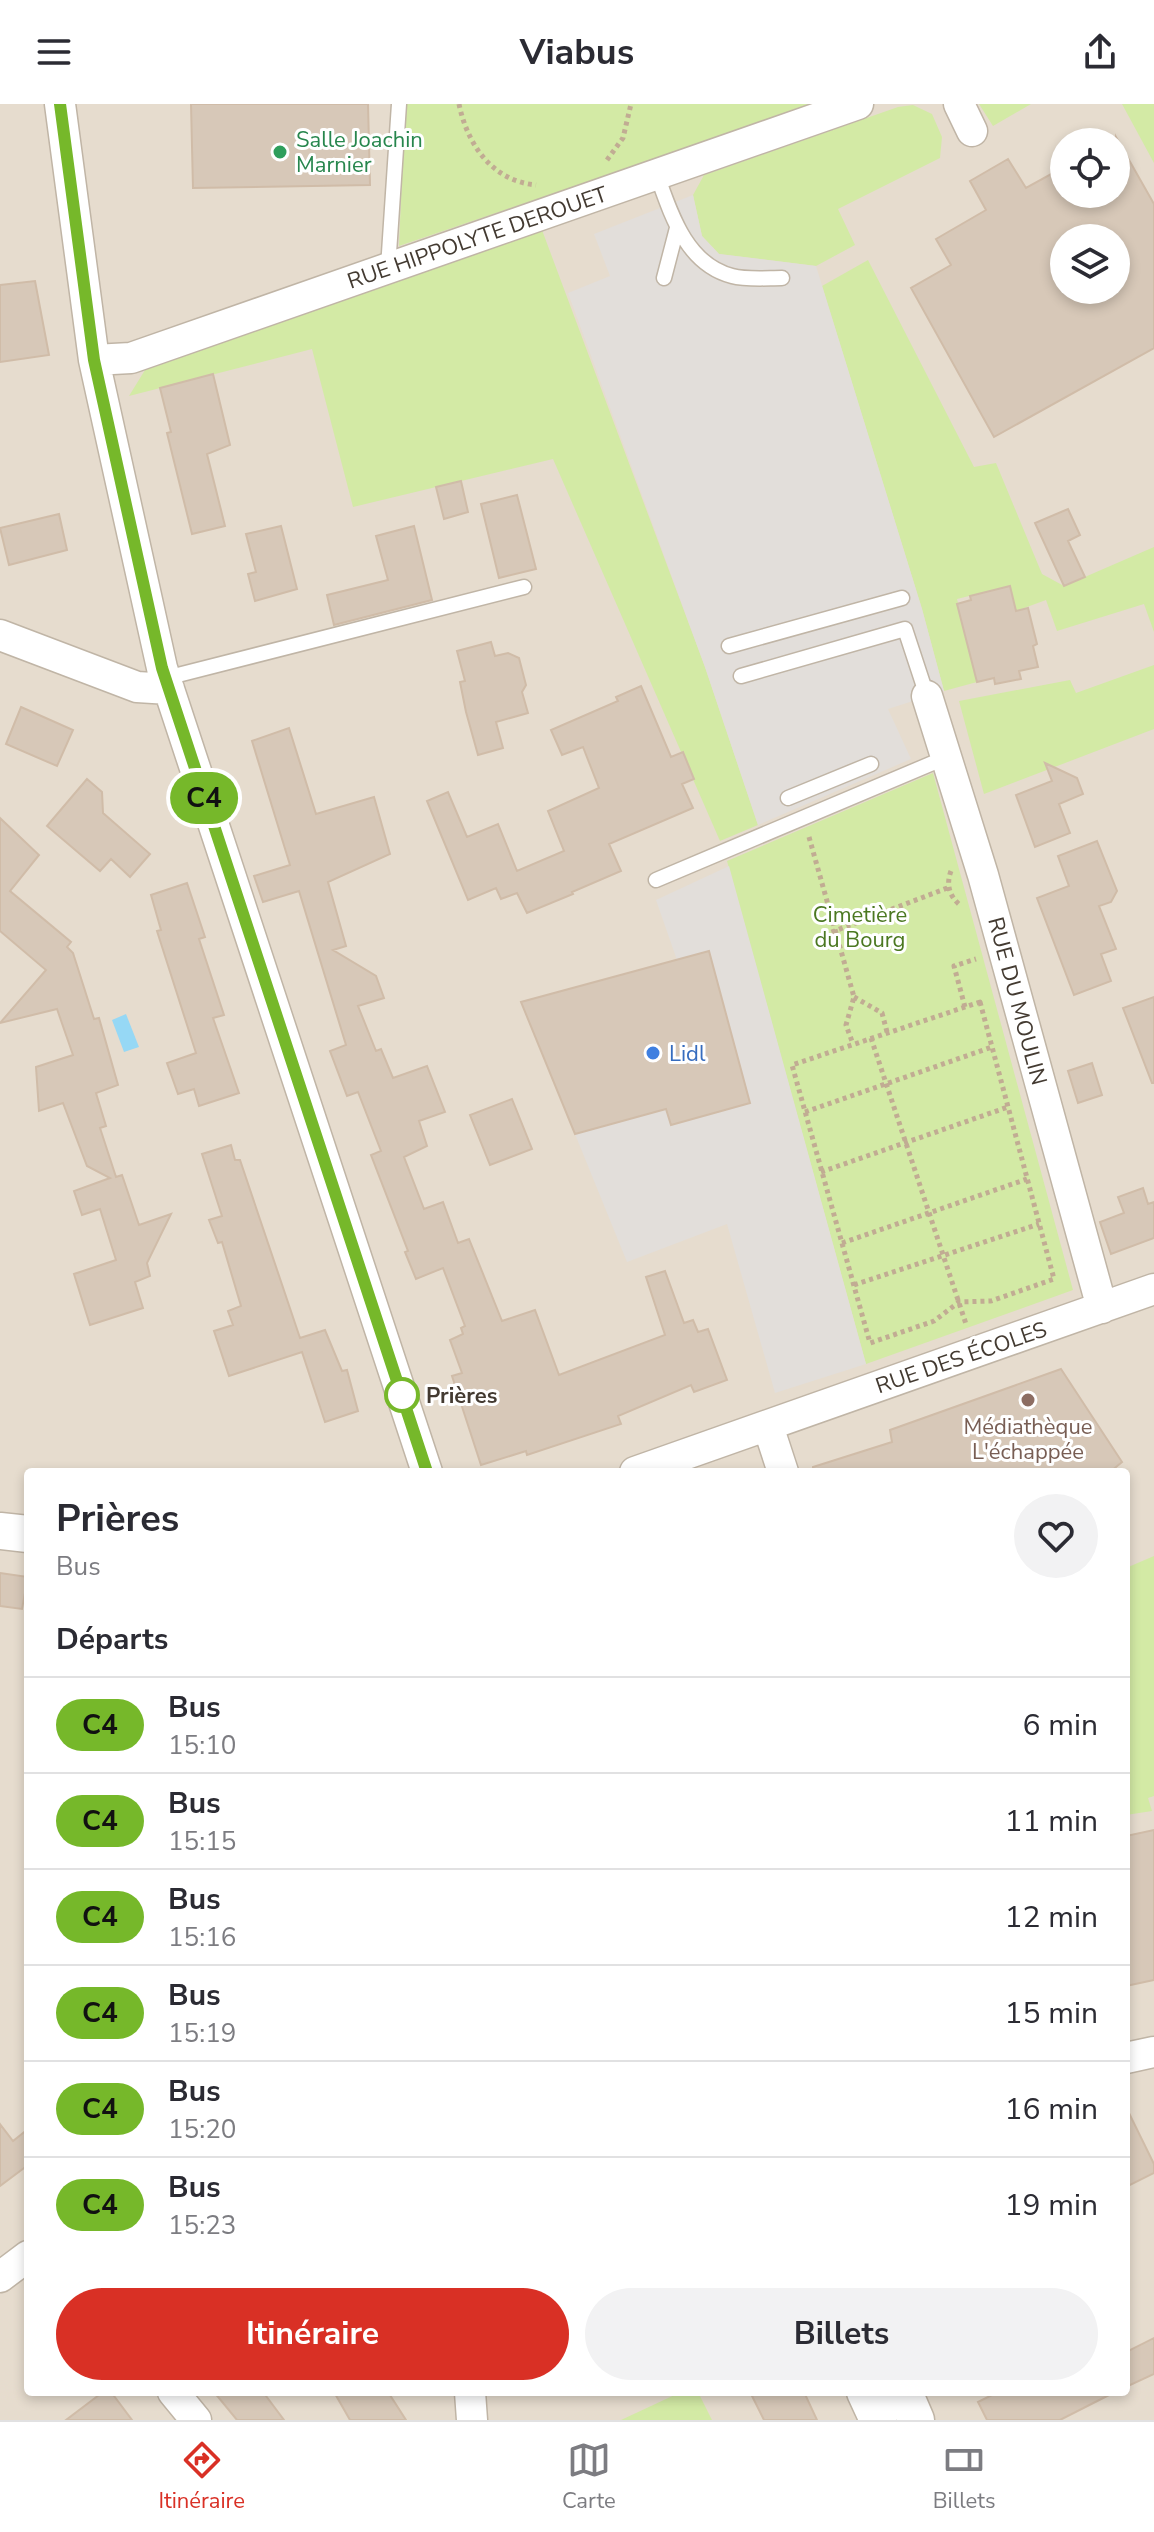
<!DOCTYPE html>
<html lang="fr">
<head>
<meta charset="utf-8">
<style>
	:root { --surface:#fff; --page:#f2f2f3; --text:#2b2b33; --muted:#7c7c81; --line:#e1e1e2; --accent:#d93025 }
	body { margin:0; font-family:"Nunito Sans",sans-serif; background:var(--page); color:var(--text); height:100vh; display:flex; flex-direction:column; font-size:30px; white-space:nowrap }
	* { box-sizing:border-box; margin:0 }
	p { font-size:26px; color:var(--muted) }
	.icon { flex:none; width:44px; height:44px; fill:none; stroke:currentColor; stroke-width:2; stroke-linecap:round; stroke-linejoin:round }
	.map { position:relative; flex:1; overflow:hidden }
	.panel { position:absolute; left:24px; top:1364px; width:1106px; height:928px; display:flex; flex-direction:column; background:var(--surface); border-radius:8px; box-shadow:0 4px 12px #0003 }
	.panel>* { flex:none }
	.badge { padding:0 16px; border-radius:26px; font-size:28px; line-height:52px }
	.buttons { position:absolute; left:1050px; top:24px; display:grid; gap:16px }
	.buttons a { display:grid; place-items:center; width:80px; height:80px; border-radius:50%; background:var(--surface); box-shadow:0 4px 12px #0003; font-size:40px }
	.map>.badge { position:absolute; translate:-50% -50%; box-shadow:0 0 0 4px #fff }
	h2 { padding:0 32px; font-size:30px; line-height:72px }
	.round { display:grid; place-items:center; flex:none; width:84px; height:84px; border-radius:42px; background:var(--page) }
	.head { display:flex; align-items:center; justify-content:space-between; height:136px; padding:0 32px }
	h1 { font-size:38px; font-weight:700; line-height:60px }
	.primary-button { display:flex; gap:16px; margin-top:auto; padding:16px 32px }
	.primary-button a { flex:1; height:92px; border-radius:48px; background:var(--accent); color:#fff; font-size:32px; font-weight:700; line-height:92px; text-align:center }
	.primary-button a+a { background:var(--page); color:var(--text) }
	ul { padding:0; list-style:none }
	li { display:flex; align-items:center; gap:24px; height:96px; padding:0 32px; border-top:2px solid var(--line) }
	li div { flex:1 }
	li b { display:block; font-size:30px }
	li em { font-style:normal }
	li .badge { min-width:88px; font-weight:700; text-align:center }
	header { display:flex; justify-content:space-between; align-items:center; height:104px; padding:0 32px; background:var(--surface); font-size:36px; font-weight:700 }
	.menu { display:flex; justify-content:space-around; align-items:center; height:112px; border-top:2px solid var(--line); background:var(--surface); font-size:22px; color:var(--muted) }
	.menu a { display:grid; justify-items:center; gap:4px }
	.menu .selected { color:var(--accent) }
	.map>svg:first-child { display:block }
	.residential { fill:#e6dcce; fill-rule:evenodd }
	.green { fill:#d3eaa5 }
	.parking { fill:#e2deda }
	.water { fill:#96d8f5 }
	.building { fill:#d7c8b8; stroke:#d0bca8; stroke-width:2; fill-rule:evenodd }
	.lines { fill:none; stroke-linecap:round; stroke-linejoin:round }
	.service-casing { stroke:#c0b5a6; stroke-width:17 }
	.minor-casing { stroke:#c0b5a6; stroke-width:33 }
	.tertiary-casing { stroke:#c0b5a6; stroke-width:39 }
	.path { stroke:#c1ac93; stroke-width:5; stroke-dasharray:4 4; stroke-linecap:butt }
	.service { stroke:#fff; stroke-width:14 }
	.minor { stroke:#fff; stroke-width:30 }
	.tertiary { stroke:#fff; stroke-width:36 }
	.line-casing { stroke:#fff; stroke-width:18 }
	.line { stroke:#76b82a; stroke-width:12 }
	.leisure-dot { fill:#2e9e5b; stroke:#fff; stroke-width:3 }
	.shop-dot { fill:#3f7fe0; stroke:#fff; stroke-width:3 }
	.stop-dot { fill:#fff; stroke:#76b82a; stroke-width:4 }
	.education-dot { fill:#8d6e63; stroke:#fff; stroke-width:3 }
	.labels { text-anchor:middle; stroke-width:6; stroke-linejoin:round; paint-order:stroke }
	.leisure-label { font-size:22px; fill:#27864d; stroke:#fff; text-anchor:start }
	.street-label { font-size:22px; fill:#433a31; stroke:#fff }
	.park-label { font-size:22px; fill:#4b7821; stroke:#fff }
	.shop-label { font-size:22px; fill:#366cbe; stroke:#fff; text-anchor:start }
	.stop-label { font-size:22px; font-weight:bold; fill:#433a31; stroke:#fff; text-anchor:start }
	.education-label { font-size:22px; fill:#785e54; stroke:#fff }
</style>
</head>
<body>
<header><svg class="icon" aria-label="menu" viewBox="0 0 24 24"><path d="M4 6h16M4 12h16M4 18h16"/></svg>Viabus<svg class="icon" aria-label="share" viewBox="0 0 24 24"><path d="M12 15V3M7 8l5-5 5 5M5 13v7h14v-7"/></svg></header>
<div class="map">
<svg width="1154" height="2316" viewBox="0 0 1154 2316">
	<rect width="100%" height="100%" fill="#f2ebe1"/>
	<!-- residential -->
	<path class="residential" d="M0 0H1154V2316H0ZM1064 38H1116V90H1064ZM1064 134H1116V186H1064ZM28 1368H1126V2288H28Z"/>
	<!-- green -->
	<path class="green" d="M405 0H817L399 142Z
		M979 0H1031L993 22Z
		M1122 0H1154V59Z
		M913 1 932 10 942 33 940 54 838 105 855 141 816 162 719 150 702 132 693 91 704 71 898 3Z
		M542 126 705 563 758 721 720 737 553 355 353 403 312 245 129 292 145 266Z
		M868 156 974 363 996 359 1042 470 1064 482 1154 443V528L1144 500 1057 527 1046 496 1013 508 1009 482 957 495 977 578 944 587 922 505 822 182Z
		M1154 561V625L984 690 959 597 1070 576 1076 589Z
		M933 669 1073 1186 866 1260 727 757Z
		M1154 1452V1692L1148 1694 1152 1707 1126 1711V1464Z
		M681 2288H698L712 2316H621Z"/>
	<!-- parking -->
	<path class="parking" d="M693 91 702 132 719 150 816 162 922 505 944 587 888 605 911 655 758 721 705 563 568 189 610 172 594 130Z
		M729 762 866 1260 775 1289 727 1120 627 1158 575 1030 666 1005 671 1021 709 847 677 856 656 796Z"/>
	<!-- water -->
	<path class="water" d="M126 910 139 943 124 948 112 916Z"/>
	<!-- building -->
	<path class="building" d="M191 0H368L370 81 193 84Z
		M1116 33 1154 100V244L994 333 911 184 951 161 936 135 986 106 970 77 1008 55 1026 84 1064 63V90H1116ZM1064 134H1116V186H1064Z
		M35 177 49 251 0 258V181Z
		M213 270 230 341 207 350 225 422 192 430 167 329 171 328 160 284Z
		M461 377 468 408 444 415 436 383Z
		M517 391 536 465 499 474 481 400Z
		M1068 405 1080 431 1068 437 1085 473 1064 482 1035 419Z
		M59 410 67 446 9 461 0 424Z
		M281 422 297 485 255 497 248 470 256 468 246 430Z
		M414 422 432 496 334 521 327 491 388 476 376 432Z
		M1010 482 1016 507 1028 504 1037 540 1033 542 1038 563 1019 567 1021 575 995 580 994 574 977 578 957 500 971 496 970 492Z
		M491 538 495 552 508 549 519 554 526 581 522 588 528 609 496 618 503 644 478 651 466 608 460 578 465 577 457 547Z
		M641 582 671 653 683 648 694 675 682 680 693 704 609 740 621 767 572 788 573 790 527 809 517 789 501 795 496 784 468 796 427 697 448 688 467 733 498 720 517 767 564 747 548 707 599 684 583 643 562 651 551 626 618 597 616 593Z
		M21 603 73 626 57 662 6 640Z
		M289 624 316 710 374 693 390 750 328 778 346 842 333 846 376 872 384 894 358 902 376 947 381 945 393 974 427 962 445 1008 419 1017 427 1042 404 1053 424 1105 443 1098 458 1139 469 1135 502 1217 535 1206 559 1271 665 1231 646 1173 665 1167 684 1219 693 1216 698 1228 708 1225 727 1276 694 1288 691 1281 618 1312 621 1320 527 1351 526 1347 481 1361 452 1272 462 1269 450 1236 463 1230 461 1224 465 1222 443 1164 416 1175 405 1148 408 1147 371 1051 381 1047 358 988 347 992 330 947 346 941 299 787 263 798 254 772 290 761 252 637Z
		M1045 659 1077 674 1083 690 1059 700 1070 729 1035 743 1016 691 1052 677Z
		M87 675 102 688 103 709 150 750 130 773 111 755 100 767 47 722Z
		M0 714 39 751 10 787 71 838 67 843 73 849 94 915 99 914 118 981 96 989 106 1022 100 1024 116 1073 122 1071 139 1121 171 1110 147 1159 150 1172 135 1178 143 1204 90 1221 74 1170 116 1156 100 1105 82 1111 74 1087 110 1074 87 1062 63 999 39 1007 36 963 73 951 57 905 0 919 46 866 0 827Z
		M1097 737 1117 787 1111 798 1099 802 1116 845 1101 850 1111 877 1074 891 1037 794 1069 782 1058 752Z
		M187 779 205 833 199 835 224 911 213 914 239 989 199 1002 194 985 178 990 167 959 196 949 157 827 161 826 151 791Z
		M709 847 750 999 671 1021 666 1005 575 1030 521 898Z
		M1154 893V979H1152L1123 904Z
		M1092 959 1102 991 1078 999 1068 967Z
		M512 995 532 1045 490 1061 470 1011Z
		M231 1041 235 1056H240L300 1234 325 1226 342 1267 347 1266 358 1307 325 1318 302 1248 229 1272 214 1227 233 1221 228 1207 241 1202 222 1138 218 1139 209 1116 222 1112 202 1050Z
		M1143 1084 1148 1100 1154 1098V1134L1111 1150 1100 1118 1124 1109 1118 1093Z
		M1061 1265 1122 1358 1110 1368H813V1363L892 1338 890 1326Z
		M0 1469 28 1473 22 1505 0 1502Z
		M1154 1726V1876L1126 1882V1732Z
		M1126 2003 1154 2060V2069L1126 2083Z
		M0 2020 13 2037 28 2025V2061L0 2082Z
		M1154 2234V2270L1126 2283V2248Z
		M103 2288H111L132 2316H66Z
		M214 2288H263L284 2316H237Z
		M334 2288H388L406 2316H350Z
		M750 2288H804L817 2316H764Z
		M998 2288H1115L1060 2316H987L978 2298Z"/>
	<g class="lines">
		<defs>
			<path id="service" d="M657 71C671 110 686 160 732 172 747 176 767 174 782 174
				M388 164 399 0
				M664 174 677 124
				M729 542 902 494
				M741 572 905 525 927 592
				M166 574 524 483
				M788 694 871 660
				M656 776 947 653"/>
			<path id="minor" d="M60 0 94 256 162 564 427 1368
				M959 0 972 27
				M94 256 131 254 858 0
				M0 531 137 583 169 585
				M927 592 983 771 1102 1204
				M768 1322 783 1368
				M635 1368 1154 1185
				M1126 1954 1154 1948
				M0 2173 28 2152
				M173 2288 196 2316
				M470 2288 472 2316"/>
			<path id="tertiary" d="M0 1427 28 1430
				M865 2288 878 2316
				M904 2288 916 2316"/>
		</defs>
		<!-- service casing -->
		<use href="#service" class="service-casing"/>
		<!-- minor casing -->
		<use href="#minor" class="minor-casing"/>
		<!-- tertiary casing -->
		<use href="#tertiary" class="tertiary-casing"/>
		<!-- path -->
		<path class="path" d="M459 0C467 39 491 77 536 81
			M607 56 623 34 631 0
			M809 733 854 893 846 921 853 940
			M951 767C946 780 949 792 960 801
			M824 831 950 783
			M854 893 882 909 887 928
			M980 898 1054 1175 991 1197 959 1198 934 1217 870 1239 792 961Z
			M965 903 954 862 976 855
			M871 934 966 1220
			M805 1008 992 943
			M821 1068 1008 1003
			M842 1139 1027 1075
			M854 1181 1039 1120"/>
		<!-- service -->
		<use href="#service" class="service"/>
		<!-- minor -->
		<use href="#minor" class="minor"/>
		<!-- tertiary -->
		<use href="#tertiary" class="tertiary"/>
	</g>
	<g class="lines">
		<defs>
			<path id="line" d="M60 0 94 256 162 564 427 1368"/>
		</defs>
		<!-- line casing -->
		<use href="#line" class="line-casing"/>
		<!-- line -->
		<use href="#line" class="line"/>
	</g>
	<!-- markers -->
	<circle class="leisure-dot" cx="280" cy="48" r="8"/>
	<circle class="shop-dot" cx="653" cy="949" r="8"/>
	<circle class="stop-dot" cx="402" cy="1291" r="16"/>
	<circle class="education-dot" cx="1028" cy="1296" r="8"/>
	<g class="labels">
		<!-- leisure labels -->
		<g class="leisure-label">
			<text x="296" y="43">Salle Joachin<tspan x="296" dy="25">Marnier</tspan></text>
		</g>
		<!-- street labels -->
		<g class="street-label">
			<text transform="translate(477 133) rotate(-19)" y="8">RUE HIPPOLYTE DEROUET</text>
			<text transform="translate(1018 897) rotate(75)" y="8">RUE DU MOULIN</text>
			<text transform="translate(961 1253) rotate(-19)" y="8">RUE DES ÉCOLES</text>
		</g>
		<!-- park labels -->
		<g class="park-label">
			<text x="860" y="818">Cimetière<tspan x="860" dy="25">du Bourg</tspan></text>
		</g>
		<!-- shop labels -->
		<g class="shop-label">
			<text x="669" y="957">Lidl</text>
		</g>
		<!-- stop labels -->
		<g class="stop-label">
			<text x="426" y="1299">Prières</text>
		</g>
		<!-- education labels -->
		<g class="education-label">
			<text x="1028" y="1330">Médiathèque<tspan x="1028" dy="25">L'échappée</tspan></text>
		</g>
	</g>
</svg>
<div class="buttons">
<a><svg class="icon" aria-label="locate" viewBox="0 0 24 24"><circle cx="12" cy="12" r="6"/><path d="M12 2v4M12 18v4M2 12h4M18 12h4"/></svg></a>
<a><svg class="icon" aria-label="layers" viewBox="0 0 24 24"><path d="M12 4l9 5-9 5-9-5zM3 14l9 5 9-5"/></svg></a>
</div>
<b class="badge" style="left:204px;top:694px;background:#76b82a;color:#111">C4</b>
<section class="panel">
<div class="head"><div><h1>Prières</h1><p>Bus</p></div><a class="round"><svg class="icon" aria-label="heart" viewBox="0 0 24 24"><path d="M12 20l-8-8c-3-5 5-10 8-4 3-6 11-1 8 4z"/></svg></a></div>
<h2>Départs</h2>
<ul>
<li><span class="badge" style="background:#76b82a;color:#111">C4</span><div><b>Bus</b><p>15:10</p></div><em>6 min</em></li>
<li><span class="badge" style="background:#76b82a;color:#111">C4</span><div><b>Bus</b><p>15:15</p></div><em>11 min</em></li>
<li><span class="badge" style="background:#76b82a;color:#111">C4</span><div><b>Bus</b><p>15:16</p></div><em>12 min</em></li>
<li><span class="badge" style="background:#76b82a;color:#111">C4</span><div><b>Bus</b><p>15:19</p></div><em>15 min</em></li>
<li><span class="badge" style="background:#76b82a;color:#111">C4</span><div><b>Bus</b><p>15:20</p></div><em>16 min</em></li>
<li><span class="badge" style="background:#76b82a;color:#111">C4</span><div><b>Bus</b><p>15:23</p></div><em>19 min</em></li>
</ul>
<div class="primary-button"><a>Itinéraire</a><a>Billets</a></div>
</section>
</div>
<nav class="menu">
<a class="selected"><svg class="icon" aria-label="directions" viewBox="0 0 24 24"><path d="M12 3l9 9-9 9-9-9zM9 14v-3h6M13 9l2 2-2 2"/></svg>Itinéraire</a>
<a><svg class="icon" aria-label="map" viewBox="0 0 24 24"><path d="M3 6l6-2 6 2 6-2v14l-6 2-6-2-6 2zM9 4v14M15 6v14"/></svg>Carte</a>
<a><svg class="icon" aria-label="tickets" viewBox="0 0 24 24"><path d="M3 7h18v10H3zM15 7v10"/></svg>Billets</a>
</nav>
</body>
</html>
